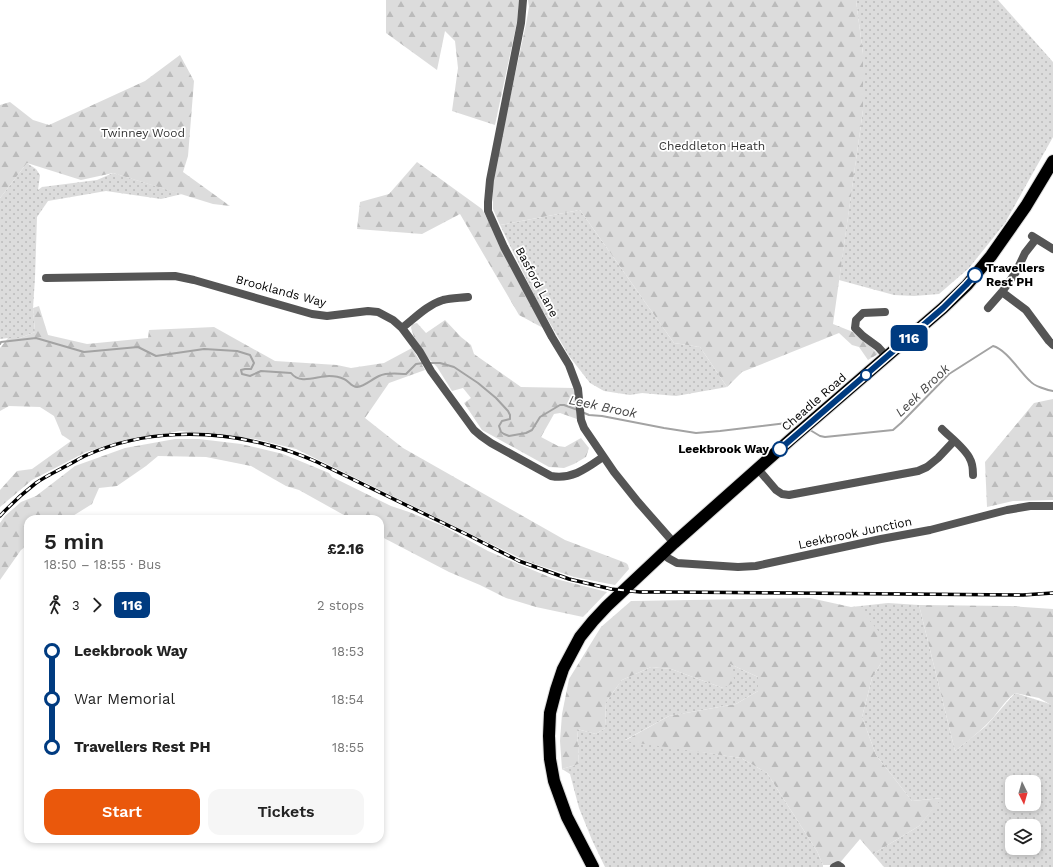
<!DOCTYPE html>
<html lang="en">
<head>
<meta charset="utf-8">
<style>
	:root { --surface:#fff; --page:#f6f6f6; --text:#222; --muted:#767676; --accent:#ea580c }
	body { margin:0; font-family:"Work Sans",sans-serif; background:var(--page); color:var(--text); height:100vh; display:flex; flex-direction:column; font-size:15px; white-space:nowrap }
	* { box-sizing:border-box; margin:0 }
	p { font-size:13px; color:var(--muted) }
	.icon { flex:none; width:22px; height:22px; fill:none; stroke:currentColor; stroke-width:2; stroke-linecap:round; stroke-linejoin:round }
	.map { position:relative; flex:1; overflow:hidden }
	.details { position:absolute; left:24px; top:515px; width:360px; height:328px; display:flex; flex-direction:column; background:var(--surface); border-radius:12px; box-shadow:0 2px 6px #0003 }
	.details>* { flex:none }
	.badge { padding:0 8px; border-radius:6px; font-size:14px; line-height:26px }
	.needle { width:26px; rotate:175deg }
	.tools { position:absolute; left:1005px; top:775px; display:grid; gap:8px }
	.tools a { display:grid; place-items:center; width:36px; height:36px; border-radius:8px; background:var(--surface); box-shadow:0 2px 6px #0003; font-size:20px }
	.map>.badge { position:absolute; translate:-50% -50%; box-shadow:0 0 0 2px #fff }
	.legs { display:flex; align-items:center; gap:6px; height:44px; padding:0 20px; font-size:13px }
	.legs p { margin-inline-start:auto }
	.headline { display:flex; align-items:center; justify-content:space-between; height:68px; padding:0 20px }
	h1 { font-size:22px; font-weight:600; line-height:30px }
	.primary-button { display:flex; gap:8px; margin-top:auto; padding:8px 20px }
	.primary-button a { flex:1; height:46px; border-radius:12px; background:var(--accent); color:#fff; font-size:16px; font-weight:600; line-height:46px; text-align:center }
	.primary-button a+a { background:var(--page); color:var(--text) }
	ul { padding:0 20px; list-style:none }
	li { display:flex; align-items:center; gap:14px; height:48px; font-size:15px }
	li i { display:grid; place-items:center; width:6px; height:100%; margin:0 5px; background:currentColor }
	li i::after { content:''; width:10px; height:10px; margin:-5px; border:3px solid; border-radius:50%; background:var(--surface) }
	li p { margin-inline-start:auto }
	li:first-child i { background:linear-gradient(#0000 50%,currentColor 0) }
	li:last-child i { background:linear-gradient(currentColor 50%,#0000 0) }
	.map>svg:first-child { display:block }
	.grass { fill:url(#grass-dots); fill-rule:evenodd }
	.forest { fill:url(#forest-firs) }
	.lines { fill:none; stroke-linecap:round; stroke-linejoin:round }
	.stream { stroke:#a3a3a3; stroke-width:2 }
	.highway-casing { stroke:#dbdbdb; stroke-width:14 }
	.street { stroke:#555; stroke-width:8 }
	.highway { stroke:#000; stroke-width:12 }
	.rail-casing { stroke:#000; stroke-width:3.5 }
	.rail { stroke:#fff; stroke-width:2; stroke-dasharray:6; stroke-linecap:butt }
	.line-1-casing { stroke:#fff; stroke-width:9 }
	.line-1 { stroke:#003b80; stroke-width:6 }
	.stop-1-dot { fill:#fff; stroke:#003b80; stroke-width:2 }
	.labels { text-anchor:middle; stroke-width:3.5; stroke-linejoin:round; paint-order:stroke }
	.park-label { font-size:12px; fill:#333; stroke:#fff }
	.stop-label { font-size:12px; font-weight:bold; fill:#000; stroke:#fff; text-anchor:start }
	.street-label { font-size:12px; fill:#000; stroke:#fff }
	.water-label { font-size:13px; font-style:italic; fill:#444; stroke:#fff }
</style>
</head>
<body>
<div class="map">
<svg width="1053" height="867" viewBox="0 0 1053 867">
	<defs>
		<pattern id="grass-dots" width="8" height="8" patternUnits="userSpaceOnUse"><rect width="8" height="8" fill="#dcdcdc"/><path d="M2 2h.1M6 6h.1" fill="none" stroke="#bbb" stroke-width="1.8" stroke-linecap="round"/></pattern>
		<pattern id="forest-firs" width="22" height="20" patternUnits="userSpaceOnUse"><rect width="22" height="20" fill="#dcdcdc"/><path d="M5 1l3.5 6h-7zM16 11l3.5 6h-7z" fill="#bbb"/></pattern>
	</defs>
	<rect width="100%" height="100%" fill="#fff"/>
	<!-- grass -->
	<path class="grass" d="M856 0H998L1053 62V137L1005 223 969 268 939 294 914 296 894 295 839 280 863 110V54Z
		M27 163 36 169 40 175 38 190 42 187 97 180 113 173 182 194 161 199 106 191 48 201 37 217 35 278 33 308 35 332 20 338H8L0 339V198Z
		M580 210 674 343 700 347 727 387 676 396 642 393 630 395 604 391 590 383 569 356 537 301 500 225Z
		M888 603 919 605 955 751 986 726 1015 693 1053 705V867H884L873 854 919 826 941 798 912 801 876 755 862 717 872 678 881 663 851 607ZM1012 782H1034V804H1012ZM1012 826H1034V848H1012Z
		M730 664 758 677V691L736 704 669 716 625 740 741 758 767 773 817 851 823 865V867H605L592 840 579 808 570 774 562 769 579 764 577 729 596 734 605 728 606 702 622 680 651 667 671 669 723 688Z"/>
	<!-- forest -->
	<path class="forest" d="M386 0H519L517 22 495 125 452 111 458 68 455 41 445 31 437 70 386 33Z
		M528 0H856L863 54V110L833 324 858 334 878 354 868 360 859 347 852 345 839 333 742 372 727 387 700 347 674 343 580 210 500 225 493 209V176L526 24 529 7Z
		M180 55 194 81 188 156 183 172 230 206 213 204 113 173 81 180 27 163 0 198V105L10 102 33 120 49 125 145 81Z
		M417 162 482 209 545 329 519 315 460 214 422 234 357 229 360 202 389 194Z
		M39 306 48 335 87 344 148 338 149 330 214 327 275 361 337 365 351 368 384 363 412 348 425 370 389 383 365 418 403 448 565 540 626 563 628 565 629 569 615 585 574 577 526 561 296 449 255 439 180 431 120 442 86 452 32 480 0 507V490L17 471 32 469 71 441 62 435 54 416 40 407 9 406 0 411V348L8 338H20L35 332 33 308Z
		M445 320 461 337 471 345 474 354 521 387 574 388 577 419 560 413 554 414 541 437 558 446 565 447 581 438 589 448 586 457 574 464 564 468 549 467 482 430 464 403 471 398 463 388 452 391 437 367 427 357 414 337 411 328 412 324 417 323 426 333Z
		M1053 399V500L1013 501 987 507 985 462 1034 403Z
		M175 439H199L241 444 283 454 329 473 332 477 391 506 409 512 443 526 488 551 523 566 552 578 607 592 583 617 536 607 506 598 480 585 449 572 380 536V519H351L299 490 286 486 251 466 206 457 158 456 146 466 117 486 99 488 92 504 68 519H28V545L21 550 0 580V523L5 516 21 502 36 496 75 466 125 448Z
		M810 598 860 609 880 633 881 663 872 678 862 717 876 755 912 801 942 798 919 826 873 854 884 867 860 839 838 865H823L817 851 767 773 741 758 624 741 669 716 736 704 758 691V677L730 664 735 682 723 688 671 669 651 667 622 680 606 702 605 728 596 734 577 729 579 764 562 769 560 741 562 714 569 679 601 627 631 601Z
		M919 605 1010 606 1053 609V706L1039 698 1015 693C1004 701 997 715 986 725 977 734 965 743 955 751Z"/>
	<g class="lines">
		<!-- stream -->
		<path class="stream" d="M0 344 1 342 36 338 84 352 138 347 156 356 204 349 237 351 250 355 254 363 251 369H245L241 370 242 374 250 376 261 371 291 373C300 385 317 376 329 376 334 376 340 377 344 379 349 381 351 387 357 387 365 386 372 379 379 376 388 372 397 374 406 374L416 364 424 363
			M428 363H440L454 367 478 383 496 398 508 411 510 415V419L502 421 499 426 501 432 504 434 509 436 526 433 532 430 540 417 560 405H564L578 410
			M582 412 589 415 602 416 664 428 696 433 720 431 795 422 800 425
			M810 430 820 436 825 437 893 430 901 423 949 374 993 346C1006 349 1020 372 1030 381 1034 386 1047 390 1053 391"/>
		<defs>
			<path id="highway" d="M593 867 567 817 554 781 550 759 549 736 550 713 556 690 563 669 580 637 593 621 607 606 674 543 791 439 943 308 967 285 991 256 1026 206 1053 161"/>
		</defs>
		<!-- highway casing -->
		<use href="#highway" class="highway-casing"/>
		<!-- street -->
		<path class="street" d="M523 0 521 23 490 180 488 202V211L504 247 552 337 569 365 578 389 581 420 584 428 614 472 638 502 674 543
			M1032 236 1053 249
			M1036 239 1025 253 1016 272 1002 292 1026 310 1049 341 1053 345
			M46 278 175 276 194 280 312 314 327 316 368 311 378 312 393 320 402 328 420 352 431 371 474 430 481 436 491 443 551 476C572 480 587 468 603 457
			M988 308 1002 292
			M885 312 863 313 856 320 855 328 863 336 878 347 887 357
			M402 328C415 318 427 305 443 300 451 298 460 298 468 297
			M942 429C950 437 966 449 970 459 973 464 973 470 973 475
			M758 469 776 490 782 494 789 495 918 471 927 467 938 458 954 441
			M664 553 668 558 677 563 738 567 756 566 881 539 930 530 1007 510 1030 506H1053
			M834 867 838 865 841 867"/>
		<!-- highway -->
		<use href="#highway" class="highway"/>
		<defs>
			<path id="rail" d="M0 516C11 504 23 493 36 483 46 476 57 471 68 465 74 462 80 458 87 455 142 430 210 429 268 445 285 449 301 455 317 462L468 535 519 561 569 579 611 589 640 592H667L1023 595 1053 593"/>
		</defs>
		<!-- rail casing -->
		<use href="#rail" class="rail-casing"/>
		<!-- rail -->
		<use href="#rail" class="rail"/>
	</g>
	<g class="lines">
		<defs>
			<path id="line-1" d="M780 449 943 308 966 285 975 275"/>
		</defs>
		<!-- line-1 casing -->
		<use href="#line-1" class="line-1-casing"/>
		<!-- line-1 -->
		<use href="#line-1" class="line-1"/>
	</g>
	<!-- markers -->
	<g class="stop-1-dot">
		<circle cx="975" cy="275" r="7"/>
		<circle cx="866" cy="375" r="5"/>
		<circle cx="780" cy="449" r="7"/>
	</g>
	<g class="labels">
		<!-- park labels -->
		<g class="park-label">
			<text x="143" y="137">Twinney Wood</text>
			<text x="712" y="150">Cheddleton Heath</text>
		</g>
		<!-- stop labels -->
		<g class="stop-label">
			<text x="986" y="272">Travellers<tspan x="986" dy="14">Rest PH</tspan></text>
			<text x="769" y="453" text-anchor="end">Leekbrook Way</text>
		</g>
		<!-- street labels -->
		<g class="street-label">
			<text transform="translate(537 282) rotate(62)" y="4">Basford Lane</text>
			<text transform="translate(281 291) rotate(15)" y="4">Brooklands Way</text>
			<text transform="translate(814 402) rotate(-41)" y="4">Cheadle Road</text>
			<text transform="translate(855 533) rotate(-12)" y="4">Leekbrook Junction</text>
		</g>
		<!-- water labels -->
		<g class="water-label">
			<text transform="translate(922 390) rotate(-44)" y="5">Leek Brook</text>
			<text transform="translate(603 406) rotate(12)" y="5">Leek Brook</text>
		</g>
	</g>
</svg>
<div class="tools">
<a><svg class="needle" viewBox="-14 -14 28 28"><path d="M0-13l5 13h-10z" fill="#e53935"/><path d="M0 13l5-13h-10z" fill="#767676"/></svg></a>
<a><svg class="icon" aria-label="layers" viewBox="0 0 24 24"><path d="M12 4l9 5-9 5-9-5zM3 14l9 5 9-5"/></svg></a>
</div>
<b class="badge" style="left:909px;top:338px;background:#003b80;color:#fff">116</b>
<section class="details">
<div class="headline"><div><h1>5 min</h1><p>18:50 – 18:55 · Bus</p></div><b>£2.16</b></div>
<div class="legs"><svg class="icon" aria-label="walk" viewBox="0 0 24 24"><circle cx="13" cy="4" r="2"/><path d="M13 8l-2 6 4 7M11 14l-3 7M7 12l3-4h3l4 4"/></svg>3<svg class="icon" aria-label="forward" viewBox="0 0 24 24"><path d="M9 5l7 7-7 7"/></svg><b class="badge" style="background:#003b80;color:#fff">116</b><p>2 stops</p></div>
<ul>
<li><i style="color:#003b80"></i><b>Leekbrook Way</b><p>18:53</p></li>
<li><i style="color:#003b80"></i><span>War Memorial</span><p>18:54</p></li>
<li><i style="color:#003b80"></i><b>Travellers Rest PH</b><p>18:55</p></li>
</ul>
<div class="primary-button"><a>Start</a><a>Tickets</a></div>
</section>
</div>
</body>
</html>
